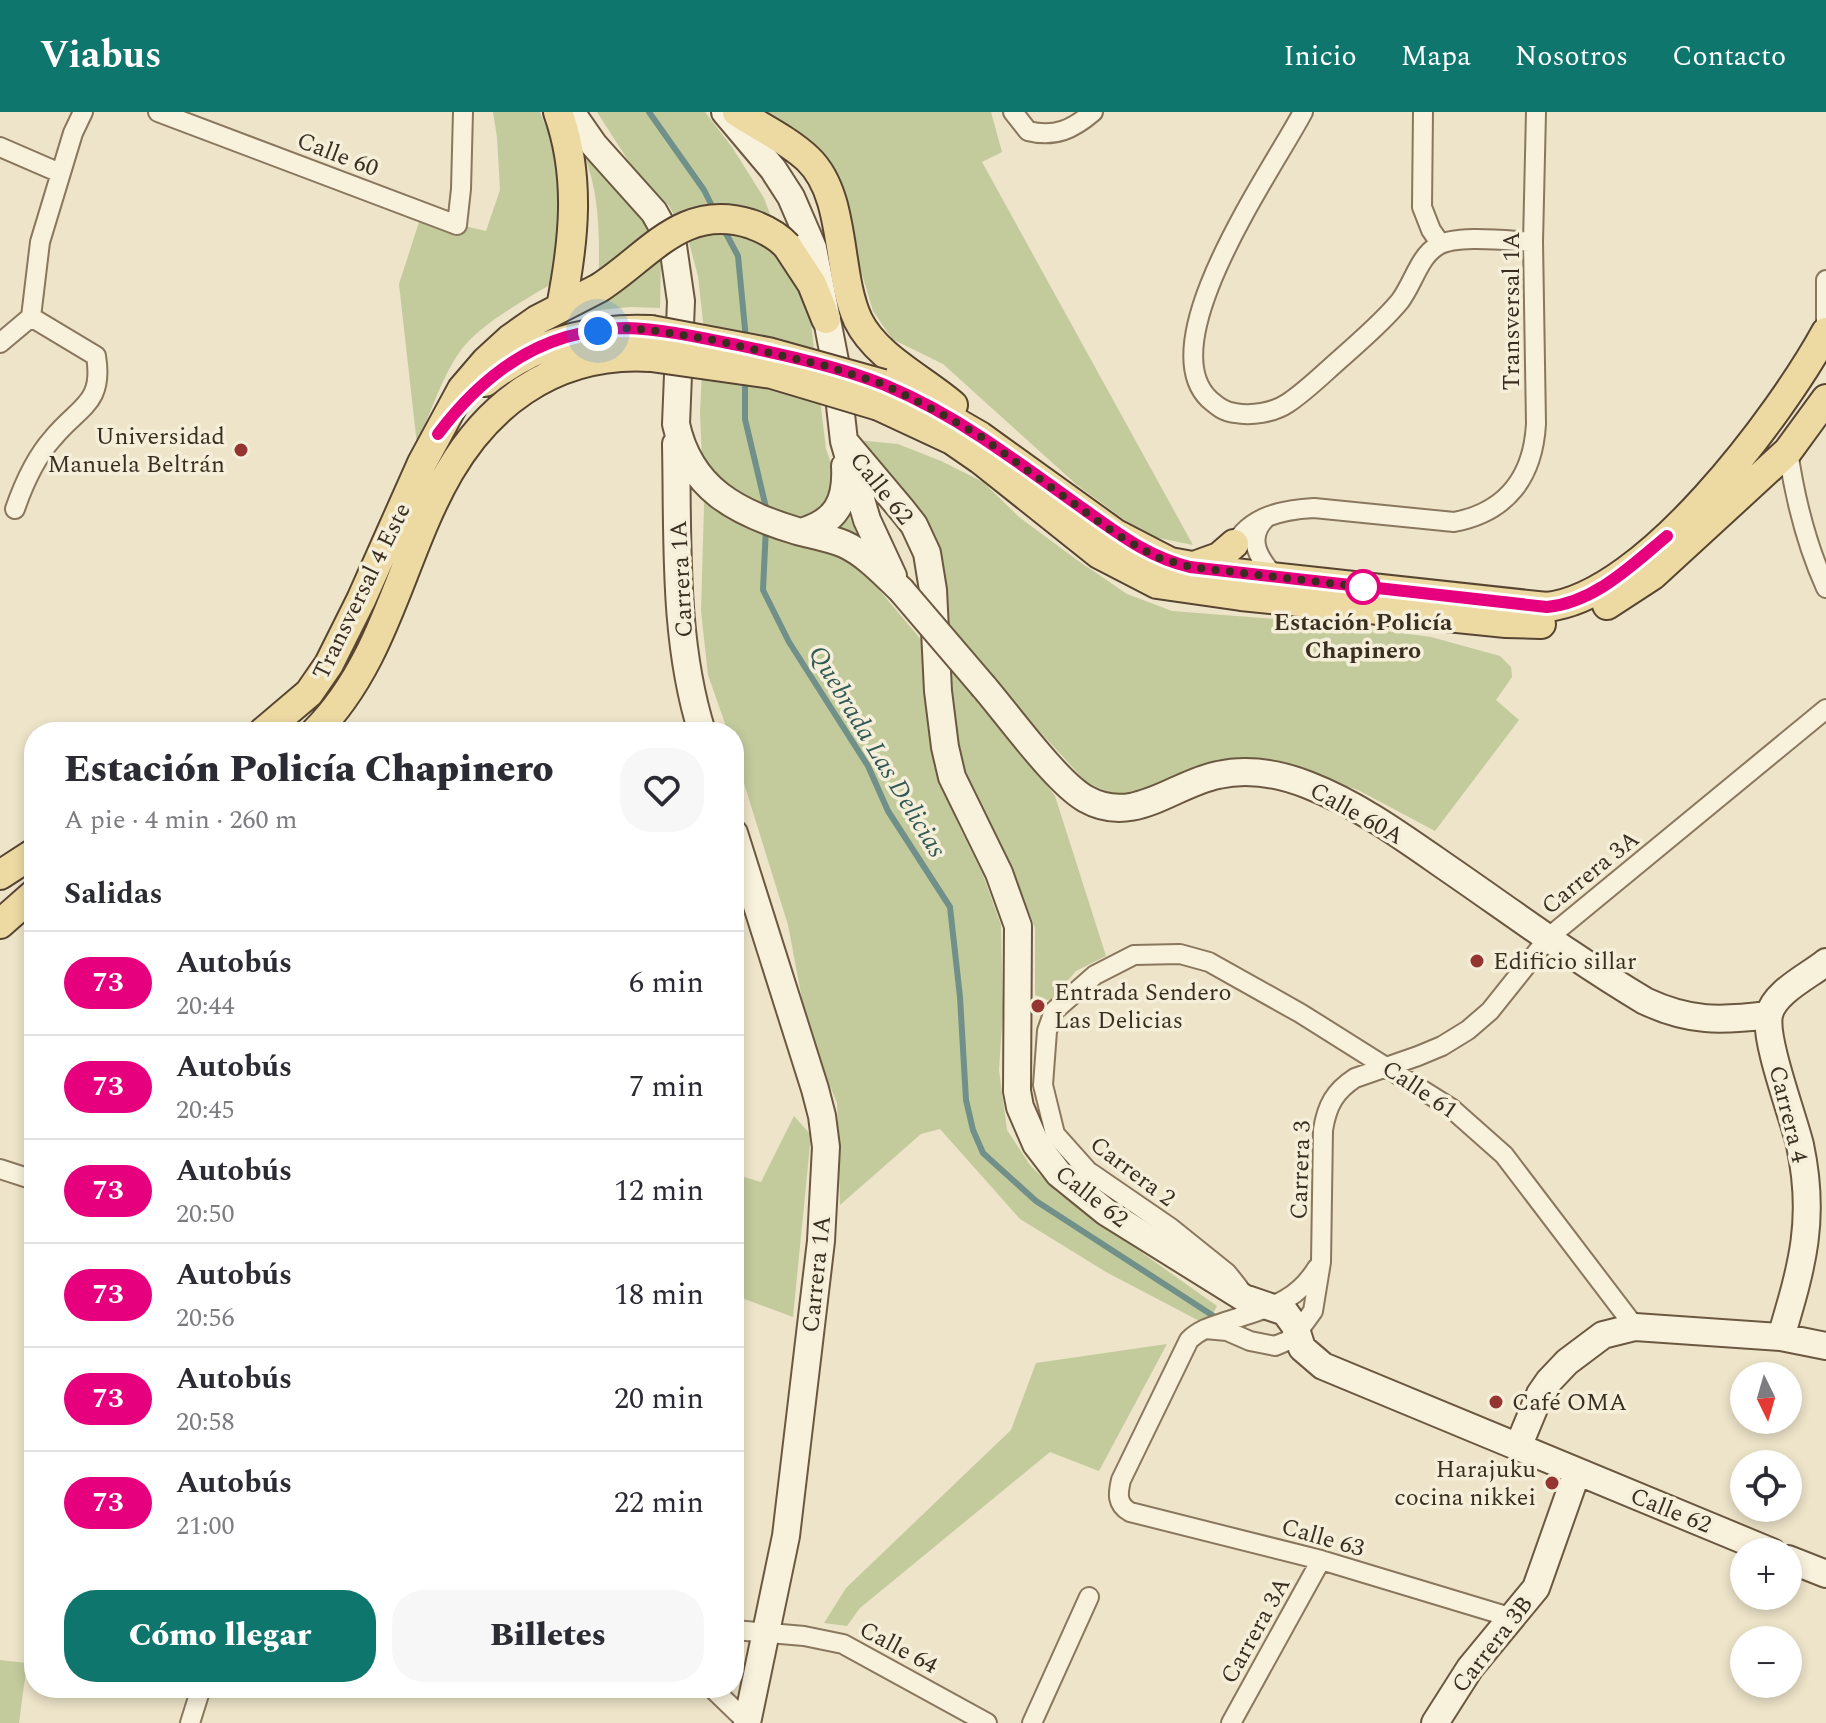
<!DOCTYPE html>
<html lang="es">
<head>
<meta charset="utf-8">
<style>
	:root { --surface:#fff; --page:#f7f7f7; --text:#2b2b33; --muted:#7c7c81; --line:#e1e1e2; --accent:#0f766e }
	body { margin:0; font-family:Spectral,serif; background:var(--page); color:var(--text); height:100vh; display:flex; flex-direction:column; font-size:30px; white-space:nowrap }
	* { box-sizing:border-box; margin:0 }
	p { font-size:26px; color:var(--muted) }
	.icon { flex:none; width:44px; height:44px; fill:none; stroke:currentColor; stroke-width:2; stroke-linecap:round; stroke-linejoin:round }
	.map { position:relative; flex:1; overflow:hidden }
	.drawer { position:absolute; left:24px; top:610px; width:720px; height:976px; display:flex; flex-direction:column; background:var(--surface); border-radius:32px; box-shadow:0 4px 12px #0003 }
	.drawer>* { flex:none }
	.badge { padding:0 16px; border-radius:26px; font-size:28px; line-height:52px }
	.needle { width:52px; rotate:175deg }
	.controls { position:absolute; left:1730px; top:1250px; display:grid; gap:16px }
	.controls a { display:grid; place-items:center; width:72px; height:72px; border-radius:50%; background:var(--surface); box-shadow:0 4px 12px #0003; font-size:40px }
	.you { position:absolute; width:40px; height:40px; margin:-20px; border:6px solid #fff; border-radius:50%; background:#1a73e8; box-shadow:0 0 0 12px #1a73e833 }
	.map>.badge { position:absolute; translate:-50% -50%; box-shadow:0 0 0 4px #fff }
	h2 { padding:0 40px; font-size:30px; line-height:72px }
	.round { display:grid; place-items:center; flex:none; width:84px; height:84px; border-radius:32px; background:var(--page) }
	.head { display:flex; align-items:center; justify-content:space-between; height:136px; padding:0 40px }
	h1 { font-size:38px; font-weight:800; line-height:60px }
	.cta { display:flex; gap:16px; margin-top:auto; padding:16px 40px }
	.cta a { flex:1; height:92px; border-radius:32px; background:var(--accent); color:#fff; font-size:32px; font-weight:800; line-height:92px; text-align:center }
	.cta a+a { background:var(--page); color:var(--text) }
	ul { padding:0; list-style:none }
	li { display:flex; align-items:center; gap:24px; height:104px; padding:0 40px; border-top:2px solid var(--line) }
	li div { flex:1 }
	li b { display:block; font-size:30px }
	li em { font-style:normal }
	li .badge { min-width:88px; font-weight:700; text-align:center }
	header { display:flex; align-items:center; gap:48px; box-sizing:border-box; height:112px; padding:0 40px; background:var(--accent); color:#fff }
	header strong { font-size:38px }
	nav { display:flex; gap:44px; margin-inline-start:auto; font-size:28px }
	.map>svg:first-child { display:block }
	.green { fill:#c3cb9d }
	.lines { fill:none; stroke-linecap:round; stroke-linejoin:round }
	.stream { stroke:#709089; stroke-width:6 }
	.street-casing { stroke:#89775e; stroke-width:22 }
	.secondary-casing { stroke:#6b5841; stroke-width:30 }
	.primary-casing { stroke:#574532; stroke-width:32 }
	.street { stroke:#f8f1dc; stroke-width:18 }
	.secondary { stroke:#f8f1dc; stroke-width:26 }
	.primary { stroke:#eddaa3; stroke-width:28 }
	.secondary-bridge-casing { stroke:#6b5841; stroke-width:30; stroke-linecap:butt }
	.primary-bridge-casing { stroke:#574532; stroke-width:32; stroke-linecap:butt }
	.secondary-bridge { stroke:#f8f1dc; stroke-width:26 }
	.primary-bridge { stroke:#eddaa3; stroke-width:28 }
	.line-casing { stroke:#fff; stroke-width:18 }
	.line { stroke:#e6007e; stroke-width:12 }
	.walk { stroke:#3a2e21; stroke-width:8; stroke-dasharray:0 14.4 }
	.poi-dot { fill:#953531; stroke:#f5eed8; stroke-width:3 }
	.stop-dot { fill:#fff; stroke:#e6007e; stroke-width:4 }
	.labels { text-anchor:middle; stroke-width:7; stroke-linejoin:round; paint-order:stroke }
	.street-label { font-size:24px; fill:#3a2e21; stroke:#f5eed8 }
	.poi-label { font-size:24px; fill:#3a2e21; stroke:#f5eed8; text-anchor:start }
	.stop-label { font-size:24px; font-weight:bold; fill:#3a2e21; stroke:#f5eed8 }
	.water-label { font-size:26px; font-style:italic; fill:#315958; stroke:#f5eed8 }
</style>
</head>
<body>
<header>
<strong>Viabus</strong>
<nav><a>Inicio</a><a>Mapa</a><a>Nosotros</a><a>Contacto</a></nav>
</header>
<div class="map">
<svg width="1826" height="1611" viewBox="0 0 1826 1611">
	<rect width="100%" height="100%" fill="#ede4c9"/>
	<!-- green -->
	<path class="green" d="M493 0H540C544 12 551 23 554 35 566 79 560 125 556 169 527 187 481 211 461 238 441 266 430 302 417 333L399 172 421 104 486 119 500 78 497 25Z
		M597 0H705L732 35 764 86 811 211 826 337 852 411 880 479 924 531 926 593 936 646 957 710 983 763 1001 813 1003 899 999 958 1007 1018 1030 1053 1058 1081 1217 1194 1207 1213 1106 1160 1020 1107 940 1017 921 1022 840 1093 837 991 809 924 788 813 734 639V620H728L708 563 701 499 704 394 700 301 704 218 698 164 688 127 669 94 631 53Z
		M758 0H991L1002 40 982 50 1193 433 1154 425 1126 409 1077 373 943 252 892 227 873 199 833 65Z
		M564 8 647 106 661 150 660 196 630 195 560 202 598 191C599 141 603 87 583 41 578 30 570 19 564 8Z
		M856 328 898 332 941 349 983 370 1019 405 1077 448 1127 482 1172 499 1316 510 1431 525 1500 544 1511 555 1512 565 1496 588 1519 608 1435 719 1360 679 1306 658 1266 649 1234 647 1142 681 1112 682 1086 670 945 516 940 464Z
		M951 559 993 603 1055 684 1106 844 1076 859 1050 889 1035 883V816L1015 763 963 668 952 608Z
		M794 1004 811 1023 793 1205 734 1183V1062L761 1070Z
		M1167 1232 1099 1359 1050 1340 860 1496 847 1514 824 1511 846 1476 1011 1318 1036 1251Z
		M0 1548 27 1551 19 1611H0Z"/>
	<g class="lines">
		<!-- stream -->
		<path class="stream" d="M649 0 704 78 715 100
			M722 114 738 144 746 227
			M745 266V307L767 400
			M766 415 763 478 789 530 868 654 888 699 950 795 960 885 966 988 973 1018 983 1041 1036 1089 1215 1205"/>
		<defs>
			<path id="street" d="M158 0 457 113 461 77 463 0
				M1013 0 1028 19C1055 26 1073 17 1093 0
				M1303 0C1273 57 1150 230 1209 287 1217 294 1224 300 1235 301 1251 304 1273 301 1288 291 1306 279 1322 263 1339 248 1360 229 1382 211 1400 189 1413 172 1419 145 1437 134 1456 122 1510 129 1533 130
				M1423 0 1422 95 1431 118 1440 131
				M0 35 60 61
				M1826 221V168
				M0 231 31 205 40 130 73 21 83 0
				M1788 339C1795 387 1806 432 1826 476
				M15 397C24 371 35 346 53 326 79 294 104 292 96 244L31 205
				M1266 406C1245 426 1259 447 1275 465
				M1230 442C1244 406 1278 398 1314 396L1454 410C1507 400 1533 365 1536 312L1533 130 1536 0
				M0 1057 34 1068
				M1317 1156C1295 1192 1266 1196 1228 1209 1213 1214 1200 1217 1189 1228L1121 1368C1118 1381 1116 1392 1130 1400L1321 1448 1513 1506
				M1239 1176 1227 1161 1171 1116 1088 1059 1055 1022 1043 973 1047 919 1054 899 1095 863 1134 843 1180 842 1209 850 1300 901 1451 996 1504 1043 1635 1215
				M1205 1217 1227 1219 1250 1229 1275 1234 1287 1229 1297 1221 1313 1199 1321 1150 1323 1018C1327 993 1335 979 1355 966L1418 944 1442 934 1468 918 1490 899 1549 825 1826 597
				M734 1518 804 1524 843 1532 987 1611
				M712 1576 747 1610
				M190 1611 201 1576
				M1032 1611 1089 1485
				M1231 1611 1321 1448"/>
			<path id="secondary" d="M571 0 594 33 654 100 673 134 681 189 676 312C690 377 737 401 797 419 812 423 829 426 844 432 866 442 884 462 901 478
				M725 0 773 57 791 85 813 136 835 249 844 329 867 408 893 464
				M844 329 903 399 914 413 927 441 933 478 938 579 945 635 952 665 999 761 1018 814 1017 979 1020 995 1036 1032 1059 1062 1106 1100 1244 1186 1285 1200 1295 1214 1302 1236 1323 1254 1772 1440
				M676 332C678 428 673 528 702 620
				M801 420C836 410 847 390 845 354
				M984 575C1008 603 1057 671 1086 687 1134 714 1173 672 1218 663 1248 656 1280 662 1308 673 1357 692 1400 723 1443 753 1510 799 1576 848 1645 889 1690 910 1720 909 1769 903
				M734 721 815 977 822 1004 826 1035 821 1129 786 1424 747 1611
				M1781 1225C1802 1154 1816 1108 1800 1033 1793 1004 1764 928 1769 903 1774 880 1809 864 1826 850
				M1518 1335 1540 1282 1549 1269 1567 1250 1603 1223 1635 1215 1781 1225 1826 1234
				M1788 1447 1826 1462
				M1435 1611 1470 1556 1536 1476 1577 1360"/>
			<path id="primary" d="M558 0C581 64 574 129 561 195
				M737 0C760 15 788 28 808 47 847 84 836 161 858 208 876 245 923 267 953 293
				M787 134 812 172 826 207
				M485 270C534 231 589 215 651 218
				M883 272 940 301 980 324 1116 422 1170 450 1226 460 1547 495C1646 484 1780 304 1826 220
				M879 294 952 328 981 348 1099 442 1157 472 1241 484 1506 511 1541 512
				M1194 454 1219 445 1234 432
				M1607 493 1653 463 1788 339 1826 287
				M263 620 309 581 329 552 361 488 422 351 462 277 486 249 510 227 537 208 599 176
				M315 620C414 521 403 359 524 278 563 252 605 242 651 245
				M0 763 34 741
				M0 812 34 782"/>
		</defs>
		<!-- street casing -->
		<use href="#street" class="street-casing"/>
		<!-- secondary casing -->
		<use href="#secondary" class="secondary-casing"/>
		<!-- primary casing -->
		<use href="#primary" class="primary-casing"/>
		<!-- street -->
		<use href="#street" class="street"/>
		<!-- secondary -->
		<use href="#secondary" class="secondary"/>
		<!-- primary -->
		<use href="#primary" class="primary"/>
		<defs>
			<path id="secondary-bridge" d="M901 478 984 575"/>
			<path id="primary-bridge" d="M599 176C649 144 683 90 751 112 765 117 777 123 787 134
				M651 218 768 240 883 272
				M651 245 772 262 879 294"/>
		</defs>
		<!-- secondary-bridge casing -->
		<use href="#secondary-bridge" class="secondary-bridge-casing"/>
		<!-- primary-bridge casing -->
		<use href="#primary-bridge" class="primary-bridge-casing"/>
		<!-- secondary-bridge -->
		<use href="#secondary-bridge" class="secondary-bridge"/>
		<!-- primary-bridge -->
		<use href="#primary-bridge" class="primary-bridge"/>
	</g>
	<g class="lines">
		<defs>
			<path id="line" d="M438 322C471 278 512 241 566 225 584 220 607 216 626 216 662 217 698 225 733 232 784 243 837 254 885 273 918 287 951 305 981 325 1016 348 1050 373 1085 398 1119 422 1148 445 1190 455L1547 495C1595 490 1631 454 1667 424"/>
		</defs>
		<!-- line casing -->
		<use href="#line" class="line-casing"/>
		<!-- line -->
		<use href="#line" class="line"/>
		<!-- walk -->
		<path class="walk" d="M598 219 622 216 651 218 713 228 823 253 883 272 940 301 980 324 1116 422 1156 445 1190 455 1363 475"/>
	</g>
	<!-- markers -->
	<g class="poi-dot">
		<circle cx="241" cy="338" r="8"/>
		<circle cx="1477" cy="849" r="8"/>
		<circle cx="1038" cy="894" r="8"/>
		<circle cx="1496" cy="1290" r="8"/>
		<circle cx="1552" cy="1371" r="8"/>
	</g>
	<circle class="stop-dot" cx="1363" cy="475" r="16"/>
	<g class="labels">
		<!-- street labels -->
		<g class="street-label">
			<text transform="translate(338 42) rotate(21)" y="8">Calle 60</text>
			<text transform="translate(1511 199) rotate(-90)" y="8">Transversal 1A</text>
			<text transform="translate(882 376) rotate(51)" y="8">Calle 62</text>
			<text transform="translate(681 467) rotate(-93)" y="8">Carrera 1A</text>
			<text transform="translate(361 479) rotate(-64)" y="8">Transversal 4 Este</text>
			<text transform="translate(1357 701) rotate(29)" y="8">Calle 60A</text>
			<text transform="translate(1590 760) rotate(-39)" y="8">Carrera 3A</text>
			<text transform="translate(1420 977) rotate(34)" y="8">Calle 61</text>
			<text transform="translate(1789 1002) rotate(76)" y="8">Carrera 4</text>
			<text transform="translate(1300 1058) rotate(-88)" y="8">Carrera 3</text>
			<text transform="translate(1133 1059) rotate(37)" y="8">Carrera 2</text>
			<text transform="translate(1092 1084) rotate(38)" y="8">Calle 62</text>
			<text transform="translate(816 1162) rotate(-84)" y="8">Carrera 1A</text>
			<text transform="translate(1671 1398) rotate(22)" y="8">Calle 62</text>
			<text transform="translate(1323 1425) rotate(16)" y="8">Calle 63</text>
			<text transform="translate(1255 1518) rotate(-61)" y="8">Carrera 3A</text>
			<text transform="translate(1492 1532) rotate(-52)" y="8">Carrera 3B</text>
			<text transform="translate(899 1535) rotate(28)" y="8">Calle 64</text>
		</g>
		<!-- poi labels -->
		<g class="poi-label">
			<text x="225" y="332" text-anchor="end">Universidad<tspan x="225" dy="28">Manuela Beltrán</tspan></text>
			<text x="1493" y="857">Edificio sillar</text>
			<text x="1054" y="888">Entrada Sendero<tspan x="1054" dy="28">Las Delicias</tspan></text>
			<text x="1512" y="1298">Café OMA</text>
			<text x="1536" y="1365" text-anchor="end">Harajuku<tspan x="1536" dy="28">cocina nikkei</tspan></text>
		</g>
		<!-- stop labels -->
		<g class="stop-label">
			<text x="1363" y="518">Estación Policía<tspan x="1363" dy="28">Chapinero</tspan></text>
		</g>
		<!-- water labels -->
		<g class="water-label">
			<text transform="translate(878 639) rotate(59)" y="9">Quebrada Las Delicias</text>
		</g>
	</g>
</svg>
<div class="controls">
<a><svg class="needle" viewBox="-14 -14 28 28"><path d="M0-13l5 13h-10z" fill="#e53935"/><path d="M0 13l5-13h-10z" fill="#7c7c81"/></svg></a>
<a><svg class="icon" aria-label="locate" viewBox="0 0 24 24"><circle cx="12" cy="12" r="6"/><path d="M12 2v4M12 18v4M2 12h4M18 12h4"/></svg></a>
<a>+</a>
<a>−</a>
</div>
<div class="you" style="left:598px;top:219px"></div>
<section class="drawer">
<div class="head"><div><h1>Estación Policía Chapinero</h1><p>A pie · 4 min · 260 m</p></div><a class="round"><svg class="icon" aria-label="heart" viewBox="0 0 24 24"><path d="M12 20l-8-8c-3-5 5-10 8-4 3-6 11-1 8 4z"/></svg></a></div>
<h2>Salidas</h2>
<ul>
<li><span class="badge" style="background:#e6007e;color:#fff">73</span><div><b>Autobús</b><p>20:44</p></div><em>6 min</em></li>
<li><span class="badge" style="background:#e6007e;color:#fff">73</span><div><b>Autobús</b><p>20:45</p></div><em>7 min</em></li>
<li><span class="badge" style="background:#e6007e;color:#fff">73</span><div><b>Autobús</b><p>20:50</p></div><em>12 min</em></li>
<li><span class="badge" style="background:#e6007e;color:#fff">73</span><div><b>Autobús</b><p>20:56</p></div><em>18 min</em></li>
<li><span class="badge" style="background:#e6007e;color:#fff">73</span><div><b>Autobús</b><p>20:58</p></div><em>20 min</em></li>
<li><span class="badge" style="background:#e6007e;color:#fff">73</span><div><b>Autobús</b><p>21:00</p></div><em>22 min</em></li>
</ul>
<div class="cta"><a>Cómo llegar</a><a>Billetes</a></div>
</section>
</div>
</body>
</html>
